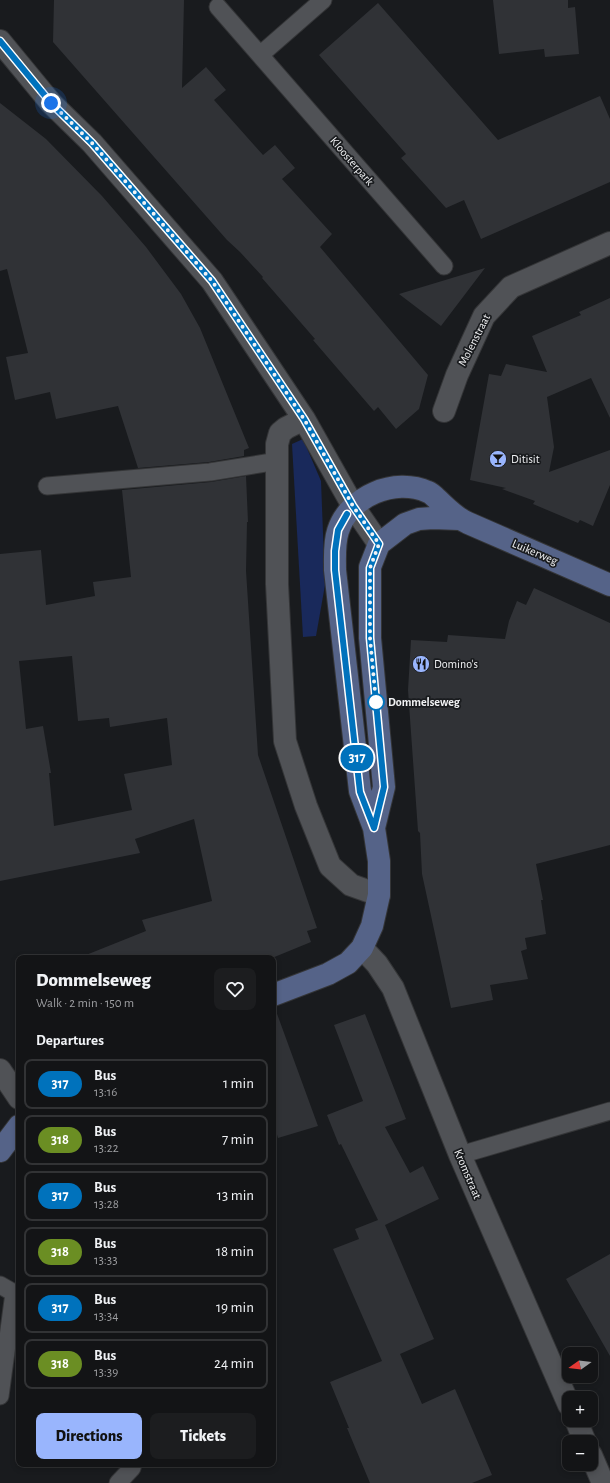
<!DOCTYPE html>
<html lang="en">
<head>
<meta charset="utf-8">
<style>
	:root { --surface:#131416; --page:#1c1d1f; --text:#f1f3f6; --muted:#9d9ea1; --line:#323335; --accent:#99b5fd }
	body { margin:0; font-family:"Alegreya Sans",sans-serif; background:var(--page); color:var(--text); height:100vh; display:flex; flex-direction:column; font-size:15px; white-space:nowrap }
	* { box-sizing:border-box; margin:0 }
	p { font-size:13px; color:var(--muted) }
	.icon { flex:none; width:22px; height:22px; fill:none; stroke:currentColor; stroke-width:2; stroke-linecap:round; stroke-linejoin:round }
	.map { position:relative; flex:1; overflow:hidden }
	.side { position:absolute; left:16px; top:955px; width:260px; height:512px; display:flex; flex-direction:column; background:var(--surface); border-radius:8px; box-shadow:0 2px 6px #0003,0 0 0 1px var(--line) }
	.side>* { flex:none }
	.badge { padding:0 8px; border-radius:13px; font-size:14px; line-height:26px }
	.needle { width:26px; rotate:256deg }
	.fabs { position:absolute; left:562px; top:1347px; display:grid; gap:8px }
	.fabs a { display:grid; place-items:center; width:36px; height:36px; border-radius:8px; background:var(--surface); box-shadow:0 2px 6px #0003,0 0 0 1px var(--line); font-size:20px }
	.you { position:absolute; width:20px; height:20px; margin:-10px; border:3px solid #fff; border-radius:50%; background:#1a73e8; box-shadow:0 0 0 6px #1a73e833 }
	.map>.badge { position:absolute; translate:-50% -50%; box-shadow:0 0 0 2px #fff }
	h2 { padding:0 20px; font-size:15px; line-height:36px }
	.round { display:grid; place-items:center; flex:none; width:42px; height:42px; border-radius:8px; background:var(--page) }
	.headline { display:flex; align-items:center; justify-content:space-between; height:68px; padding:0 20px }
	h1 { font-size:19px; font-weight:800; line-height:30px }
	.action { display:flex; gap:8px; margin-top:auto; padding:8px 20px }
	.action a { flex:1; height:46px; border-radius:8px; background:var(--accent); color:#111; font-size:16px; font-weight:800; line-height:46px; text-align:center }
	.action a+a { background:var(--page); color:var(--text) }
	ul { padding:0; list-style:none }
	li { display:flex; align-items:center; gap:12px; height:50px; margin:0 8px 6px; padding:0 12px; border:2px solid var(--line); border-radius:8px }
	li div { flex:1 }
	li b { display:block; font-size:15px }
	li em { font-style:normal }
	li .badge { min-width:44px; font-weight:700; text-align:center }
	.map>svg:first-child { display:block }
	.green { fill:#19295b }
	.building { fill:#303236; fill-rule:evenodd }
	.lines { fill:none; stroke-linecap:round; stroke-linejoin:round }
	.lane-casing { stroke:#343537; stroke-width:19 }
	.street-casing { stroke:#343537; stroke-width:24 }
	.secondary-casing { stroke:#343537; stroke-width:24 }
	.lane { stroke:#505256; stroke-width:17 }
	.street { stroke:#505256; stroke-width:22 }
	.secondary { stroke:#556388; stroke-width:22 }
	.line-casing { stroke:#fff; stroke-width:9 }
	.line { stroke:#0072bc; stroke-width:6 }
	.walk { stroke:#f1f2f4; stroke-width:4; stroke-dasharray:0 7.2 }
	.stop-dot { fill:#fff; stroke:#0072bc; stroke-width:2 }
	.labels { text-anchor:middle; stroke-width:3.5; stroke-linejoin:round; paint-order:stroke }
	.street-label { font-size:12px; fill:#f1f2f4; stroke:#191b1e }
	.poi-label { font-size:12px; fill:#f1f2f4; stroke:#191b1e; text-anchor:start }
	.stop-label { font-size:12px; font-weight:bold; fill:#f1f2f4; stroke:#191b1e; text-anchor:start }
</style>
</head>
<body>
<div class="map">
<svg width="610" height="1483" viewBox="0 0 610 1483">
	<rect width="100%" height="100%" fill="#191b1e"/>
	<!-- green -->
	<path class="green" d="M303 439 321 481 325 585 316 636 303 637 292 444Z"/>
	<!-- building -->
	<path class="building" d="M54 0H184L182 88 206 67 226 90 214 100 263 155 275 145 295 168 282 179 332 234 320 247 428 375 419 409 396 429 378 407 374 411 313 340 315 339 262 278 263 277 240 252 227 240 53 42Z
		M493 0H568V8L575 7 579 54 545 57 544 49 499 54Z
		M378 3 498 140 600 96 610 119V182L481 239 464 200 446 208 401 158 406 154 319 55Z
		M0 103 46 139 102 196 146 247 181 294 200 328 249 448 244 450V456L209 462 138 468 118 406 56 419 50 392 15 400 6 357 28 353 7 269 0 271Z
		M485 268 441 326 399 294Z
		M610 298V418L591 378 547 397 554 447 549 472 610 450V485L593 526 580 520 578 523 533 504 535 501 502 489 506 488 470 480 489 374 501 376 506 364 547 372 532 336 581 315 579 312Z
		M246 476 248 522H247L246 571 258 755 317 928 307 931 311 942 272 958H81V957L146 931 142 920 212 901 194 819 135 839 140 853 0 881V554L41 550 46 605 95 596 93 582 131 577 122 490 211 482ZM72 656 78 721 109 718 110 727 167 718 172 765 124 774 132 810 54 826 49 773H51L43 726 26 729 19 661Z
		M534 588 610 623V845L536 864 543 900H541L546 934 525 938 527 949 521 951 528 979 490 985 493 1000 451 1008 422 874 420 833 418 831 408 690 411 640 447 642 448 635 505 639 509 621 517 601 526 605Z
		M273 1011H276L318 1126 278 1138 273 1121Z
		M365 1014 406 1119 385 1127 410 1173 423 1166 439 1199 385 1225 434 1339 400 1354 422 1404 455 1389 492 1475 472 1483H370L347 1428H349L330 1382 382 1361 333 1249 359 1239 355 1229 378 1220 341 1144 339 1145 327 1115 363 1101 334 1025Z
		M610 1254V1356L566 1279Z"/>
	<g class="lines">
		<defs>
			<path id="lane" d="M218 7 444 266
				M260 55 323 0
				M47 486 210 472 278 461
				M460 1155 610 1111
				M0 1285 14 1293 0 1396
				M118 1483 132 1468 133 1464"/>
			<path id="street" d="M0 41 51 103 92 143 212 281 304 419 353 506 379 544
				M444 411 457 375 484 316 511 287 610 243
				M304 419 286 428 280 433 277 444V584L285 741 306 806 330 866 351 885 379 895
				M362 948 377 964 393 988 460 1155 569 1405
				M0 1070 19 1098
				M576 1420 585 1442
				M591 1455 603 1483"/>
			<path id="secondary" d="M374 828 384 787 370 638V567L379 544 405 524 419 519 433 518 459 519
				M273 995 328 974 348 963 362 948 372 926 379 895V861L374 828 360 791 335 570C335 557 334 543 338 531 349 496 395 477 428 492 431 493 435 497 437 499 447 508 456 518 468 523 515 544 563 564 610 585
				M0 1151 19 1126"/>
		</defs>
		<!-- lane casing -->
		<use href="#lane" class="lane-casing"/>
		<!-- street casing -->
		<use href="#street" class="street-casing"/>
		<!-- secondary casing -->
		<use href="#secondary" class="secondary-casing"/>
		<!-- lane -->
		<use href="#lane" class="lane"/>
		<!-- street -->
		<use href="#street" class="street"/>
		<!-- secondary -->
		<use href="#secondary" class="secondary"/>
	</g>
	<g class="lines">
		<defs>
			<path id="line" d="M0 41 51 103 92 143 212 281 304 419 353 506 379 544 370 568V638L384 787 374 828 360 792 335 570V551L338 530 347 514"/>
		</defs>
		<!-- line casing -->
		<use href="#line" class="line-casing"/>
		<!-- line -->
		<use href="#line" class="line"/>
		<!-- walk -->
		<path class="walk" d="M51 103 92 143 212 281 304 419 353 506 379 544 370 568V638L376 702"/>
	</g>
	<!-- icons -->
	<defs>
		<symbol id="bar-disc" viewBox="-11 -11 22 22"><circle r="9.5" fill="#99b5fd" stroke="#191b1e"/><path d="M-6-5H6L.8 .8V4.5H3.5V6h-7V4.5H-.8V.8Z" fill="#111"/></symbol>
		<symbol id="restaurant-disc" viewBox="-11 -11 22 22"><circle r="9.5" fill="#99b5fd" stroke="#191b1e"/><path d="M-5-6h1v4h1v-4h1v4h1v-4h1v5L-1.5 .5V6h-2V.5L-5-1ZM5-6V6H3V1.5H1.5Q1.5-4 5-6Z" fill="#111"/></symbol>
	</defs>
	<g fill-rule="evenodd">
		<use href="#bar-disc" x="488" y="449" width="20" height="20"/>
		<use href="#restaurant-disc" x="411" y="654" width="20" height="20"/>
	</g>
	<!-- markers -->
	<circle class="stop-dot" cx="376" cy="702" r="8"/>
	<g class="labels">
		<!-- street labels -->
		<g class="street-label">
			<text transform="translate(352 161) rotate(49)" y="4">Kloosterpark</text>
			<text transform="translate(474 340) rotate(-63)" y="4">Molenstraat</text>
			<text transform="translate(535 552) rotate(23)" y="4">Luikerweg</text>
			<text transform="translate(468 1174) rotate(67)" y="4">Kromstraat</text>
		</g>
		<!-- poi labels -->
		<g class="poi-label">
			<text x="511" y="463">Ditisit</text>
			<text x="434" y="668">Domino's</text>
		</g>
		<!-- stop labels -->
		<g class="stop-label">
			<text x="388" y="706">Dommelseweg</text>
		</g>
	</g>
</svg>
<div class="fabs">
<a><svg class="needle" viewBox="-14 -14 28 28"><path d="M0-13l5 13h-10z" fill="#e53935"/><path d="M0 13l5-13h-10z" fill="#9d9ea1"/></svg></a>
<a>+</a>
<a>−</a>
</div>
<div class="you" style="left:51px;top:103px"></div>
<b class="badge" style="left:357px;top:758px;background:#0072bc;color:#fff">317</b>
<section class="side">
<div class="headline"><div><h1>Dommelseweg</h1><p>Walk · 2 min · 150 m</p></div><a class="round"><svg class="icon" aria-label="heart" viewBox="0 0 24 24"><path d="M12 20l-8-8c-3-5 5-10 8-4 3-6 11-1 8 4z"/></svg></a></div>
<h2>Departures</h2>
<ul>
<li><span class="badge" style="background:#0072bc;color:#fff">317</span><div><b>Bus</b><p>13:16</p></div><em>1 min</em></li>
<li><span class="badge" style="background:#6b8e23;color:#fff">318</span><div><b>Bus</b><p>13:22</p></div><em>7 min</em></li>
<li><span class="badge" style="background:#0072bc;color:#fff">317</span><div><b>Bus</b><p>13:28</p></div><em>13 min</em></li>
<li><span class="badge" style="background:#6b8e23;color:#fff">318</span><div><b>Bus</b><p>13:33</p></div><em>18 min</em></li>
<li><span class="badge" style="background:#0072bc;color:#fff">317</span><div><b>Bus</b><p>13:34</p></div><em>19 min</em></li>
<li><span class="badge" style="background:#6b8e23;color:#fff">318</span><div><b>Bus</b><p>13:39</p></div><em>24 min</em></li>
</ul>
<div class="action"><a>Directions</a><a>Tickets</a></div>
</section>
</div>
</body>
</html>
